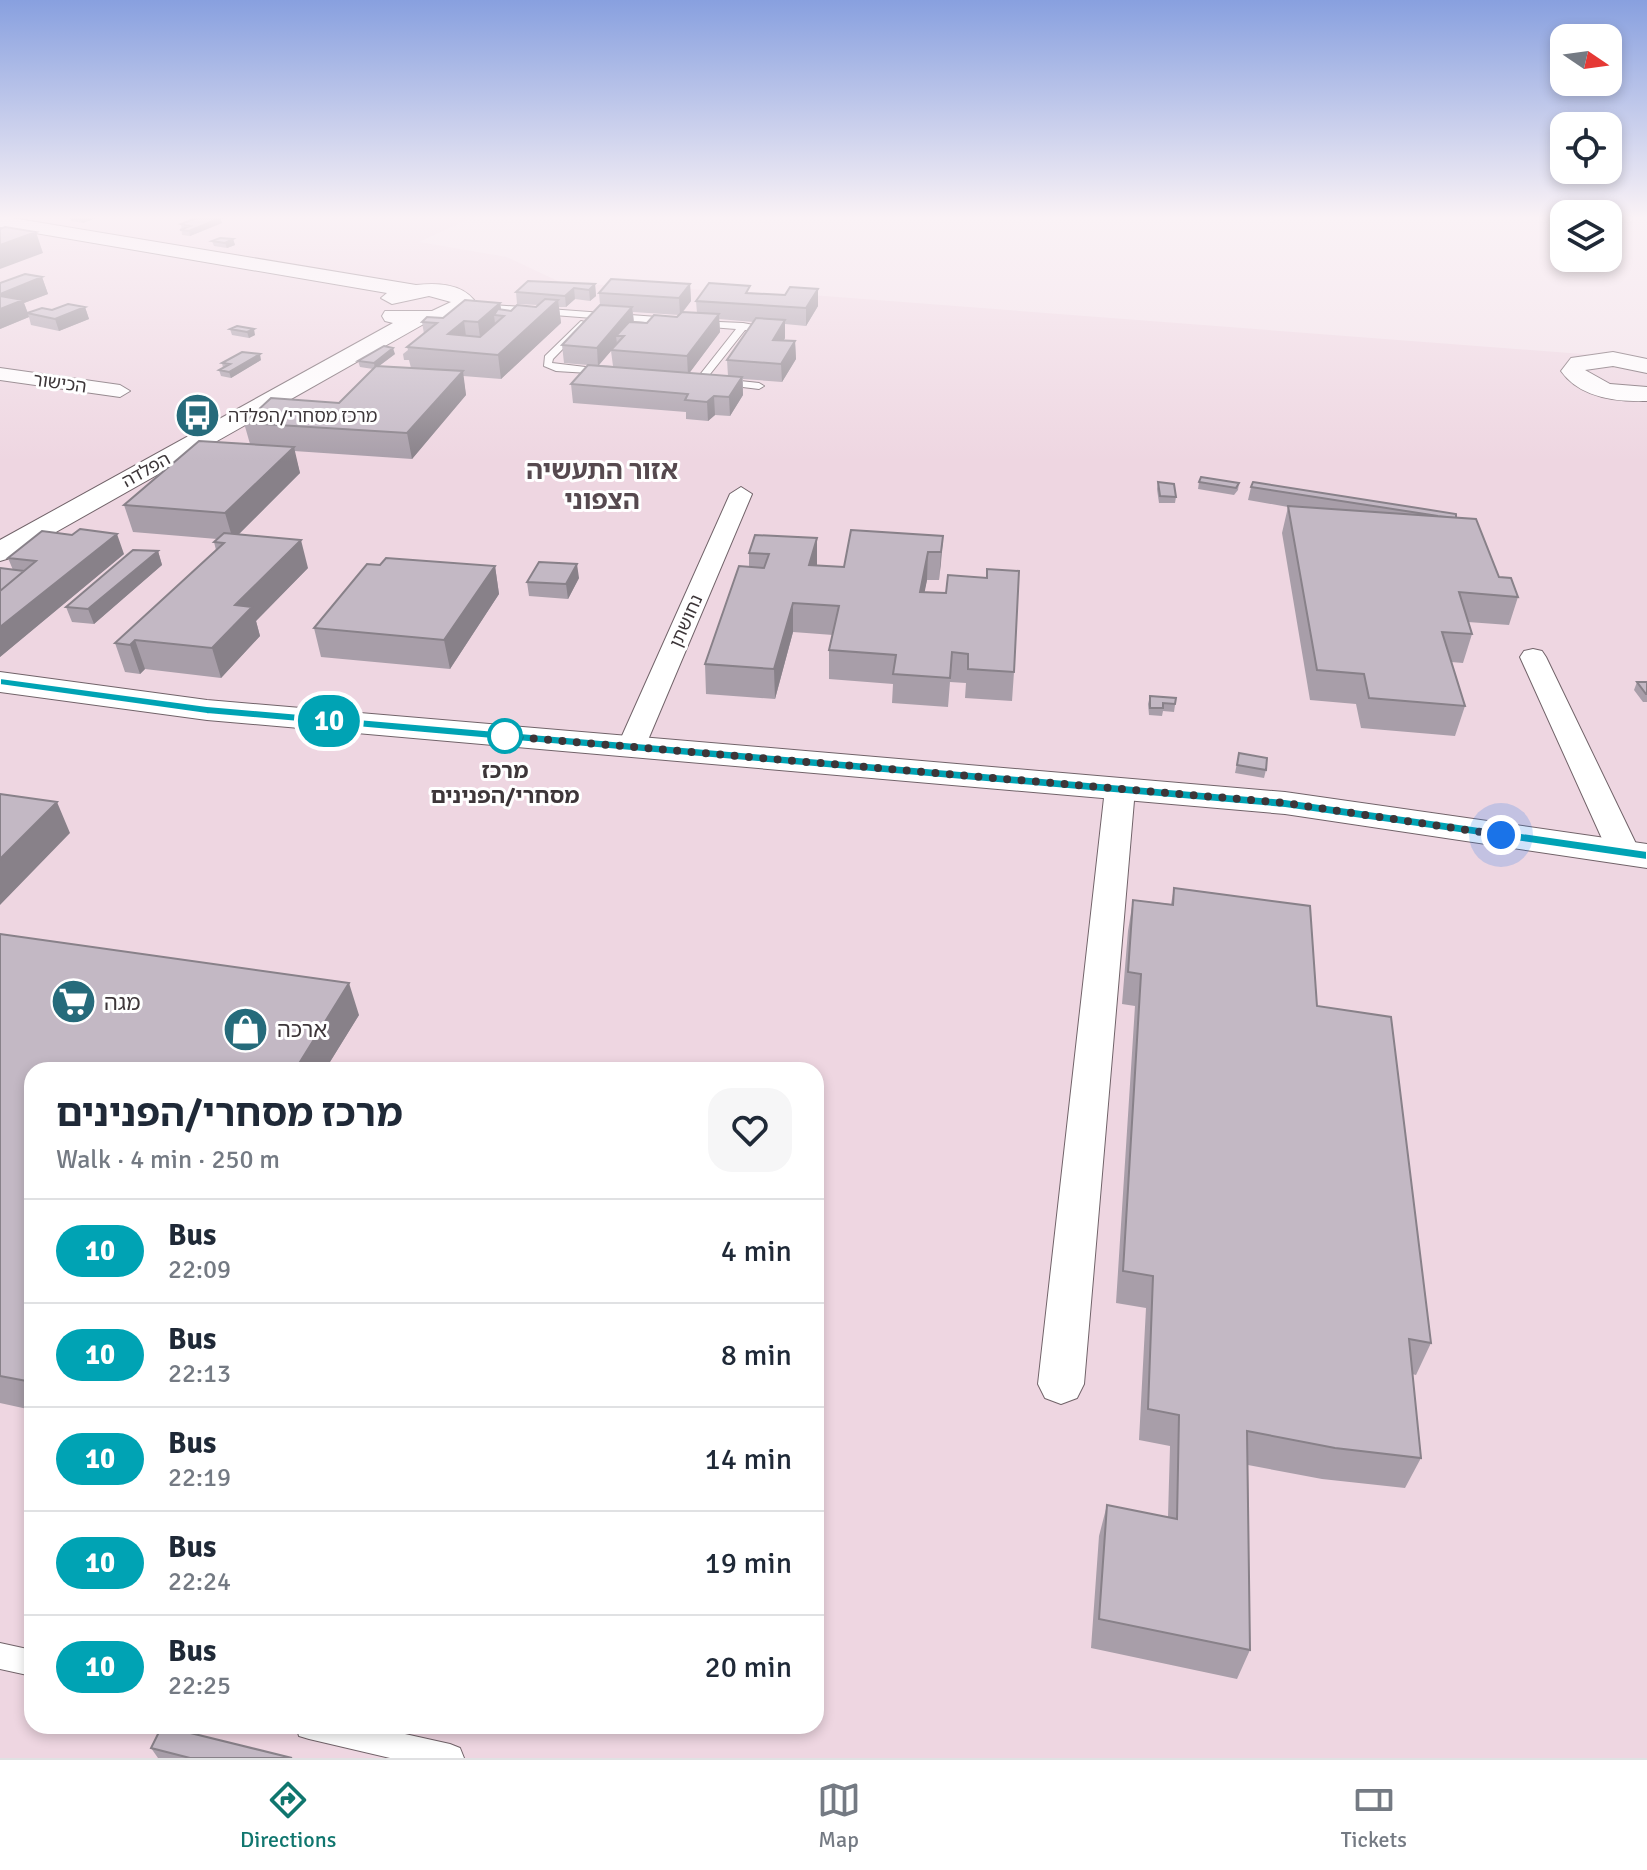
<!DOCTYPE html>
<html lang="en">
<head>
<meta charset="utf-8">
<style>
	:root { --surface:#fff; --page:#f6f6f7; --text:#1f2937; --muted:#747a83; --line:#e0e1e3; --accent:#0f766e }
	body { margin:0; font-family:Signika,"Noto Sans Hebrew",sans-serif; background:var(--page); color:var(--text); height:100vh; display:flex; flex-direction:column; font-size:30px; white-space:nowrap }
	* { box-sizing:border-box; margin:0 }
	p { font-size:26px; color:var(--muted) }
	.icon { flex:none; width:44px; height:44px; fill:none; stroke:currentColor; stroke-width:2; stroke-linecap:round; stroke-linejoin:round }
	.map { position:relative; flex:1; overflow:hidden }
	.panel { position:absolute; left:24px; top:1062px; width:800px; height:672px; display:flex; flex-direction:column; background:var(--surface); border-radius:24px; box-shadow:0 4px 12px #0003 }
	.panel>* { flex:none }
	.badge { padding:0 16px; border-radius:26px; font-size:28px; line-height:52px }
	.needle { width:52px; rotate:103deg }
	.controls { position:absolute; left:1550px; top:24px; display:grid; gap:16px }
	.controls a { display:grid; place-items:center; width:72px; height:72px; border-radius:16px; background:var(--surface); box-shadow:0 4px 12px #0003; font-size:40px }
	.you { position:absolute; width:40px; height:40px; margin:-20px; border:6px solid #fff; border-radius:50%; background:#1a73e8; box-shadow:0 0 0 12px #1a73e833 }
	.map>.badge { position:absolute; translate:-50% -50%; box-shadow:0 0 0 4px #fff }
	.round { display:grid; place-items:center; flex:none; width:84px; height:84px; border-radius:24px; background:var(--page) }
	.overview { display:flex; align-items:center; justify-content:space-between; height:136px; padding:0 32px }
	h1 { font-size:38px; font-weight:700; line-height:60px }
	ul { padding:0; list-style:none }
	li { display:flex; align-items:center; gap:24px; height:104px; padding:0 32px; border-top:2px solid var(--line) }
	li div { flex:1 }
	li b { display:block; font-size:30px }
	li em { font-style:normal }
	li .badge { min-width:88px; font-weight:700; text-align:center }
	.tab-bar { display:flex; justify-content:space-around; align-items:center; height:112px; border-top:2px solid var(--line); background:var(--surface); font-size:22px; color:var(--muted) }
	.tab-bar a { display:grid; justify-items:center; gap:4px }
	.tab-bar .active { color:var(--accent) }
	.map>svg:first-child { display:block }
	.built { fill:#eed6e1; fill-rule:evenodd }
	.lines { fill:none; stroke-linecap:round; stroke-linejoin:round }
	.service-casing { stroke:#716369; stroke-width:2 }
	.minor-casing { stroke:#716369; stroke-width:2 }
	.tertiary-casing { stroke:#716369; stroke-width:2 }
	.service { fill:#fff; fill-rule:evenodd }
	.minor { fill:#fff; fill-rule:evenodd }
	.tertiary { fill:#fff; fill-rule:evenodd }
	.wall { fill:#a89ea9; fill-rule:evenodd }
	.shaded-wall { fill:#888189 }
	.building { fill:#c3b8c4; stroke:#888189; stroke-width:2 }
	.line { fill:#00a3b4; stroke:#fff; stroke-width:2 }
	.walk { stroke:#3d3639; stroke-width:8; stroke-dasharray:0 14.4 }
	.stop-dot { fill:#fff; stroke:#00a3b4; stroke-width:4 }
	.labels { text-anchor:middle; stroke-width:6; stroke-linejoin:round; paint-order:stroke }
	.far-street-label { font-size:18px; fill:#3d3639; stroke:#fff }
	.far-poi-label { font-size:18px; fill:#3d3639; stroke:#fff; text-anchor:start }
	.stop-label { font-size:22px; font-weight:bold; fill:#3d3639; stroke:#fff }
	.poi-label { font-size:22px; fill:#3d3639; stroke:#fff; text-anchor:start }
	.far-district-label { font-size:26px; font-weight:bold; fill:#56494f; stroke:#fff }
</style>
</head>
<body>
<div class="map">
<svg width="1647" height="1758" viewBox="0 0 1647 1758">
	<rect width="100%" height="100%" fill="#f3e3ea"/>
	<!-- built -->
	<path class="built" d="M0 216H475L419 242 507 257 562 283 811 295 1647 359V1758H0ZM32 1070H816V1726H32Z"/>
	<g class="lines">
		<defs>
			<path id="service" d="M479 304 671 318 675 321 671 324 476 309V305Z
				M581 321 588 323 553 359 552 363 602 369 607 372 605 374 556 371 544 366 545 356Z
				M695 321 743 323 775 329 771 332 745 330 703 383 700 384 695 381 736 329 698 326 695 325Z
				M721 379 759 383 764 386 759 389 718 384 716 382Z
				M0 1643 32 1650V1676L0 1669Z
				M296 1726H369L450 1744 460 1748 464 1758H390L309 1739 299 1736Z"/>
			<path id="minor" d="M0 368 120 385 130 391 120 397 0 380Z
				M741 487 752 494 645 747 641 753 631 756 621 753 617 747 730 494Z
				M1533 649 1542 651 1546 657 1640 852 1635 859 1624 862 1613 859 1608 852 1520 657 1524 651Z
				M1120 780 1130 783 1135 789 1084 1384 1077 1398 1061 1404 1045 1398 1038 1384 1105 789 1110 783Z"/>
			<path id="tertiary" d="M0 216 416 285C436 283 460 283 474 300L459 317 422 325 10 558 0 561V540L393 323 385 321 382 316 385 311H432L451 302 429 296 392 304 381 298 387 293 0 227Z
				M1613 352 1647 359V373L1613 366 1585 370 1610 384 1647 387V401C1616 402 1580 398 1561 371L1571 358Z
				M0 672 207 700 1285 792 1647 844V868L1285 814 207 720 0 692Z"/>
		</defs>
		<!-- service casing -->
		<use href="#service" class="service-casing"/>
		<!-- minor casing -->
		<use href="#minor" class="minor-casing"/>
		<!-- tertiary casing -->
		<use href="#tertiary" class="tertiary-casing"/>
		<!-- service -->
		<use href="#service" class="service"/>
		<!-- minor -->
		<use href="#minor" class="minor"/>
		<!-- tertiary -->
		<use href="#tertiary" class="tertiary"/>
	</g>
	<!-- wall -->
	<path class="wall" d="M69 216H101L83 223 71 221Z
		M220 218 222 223 190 236 182 235 181 224Z
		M233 239 235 245 227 248 214 246 212 241Z
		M42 277 48 294 24 303 28 313 85 307 89 319 59 331 31 325 29 317 0 329V283Z
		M595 284 596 296 590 301 575 299 566 307H559L561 323 501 379 463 376 466 395 412 459 294 451 300 473 239 534 308 568 256 621 260 636 221 678 145 669 140 674 125 672 115 643 216 550 214 542 217 539 133 532 124 505 250 444 244 423 339 403 373 369 360 367 358 361 395 354 379 366 411 368 409 360H404L403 354 408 350 407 347 424 334 422 322 443 318 500 303 501 309 511 311 536 307 538 305 517 304 516 292Z
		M690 284 691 301 683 312 697 313 696 301 751 293 785 295 818 289V306L806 326 785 324V338L784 340 795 341 796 359 782 382 743 379V395L730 416 715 415 708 421 686 419V412L573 403 571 384 588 365 564 363 562 345 600 305 599 293ZM633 312 679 315 677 317 647 323 634 322ZM719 319 753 322 727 360 728 376 689 373 720 332ZM611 351 613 366 599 365Z
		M237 326 255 335 249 338 232 335 230 329Z
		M261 360 231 378 221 376 219 370 223 368 222 363Z
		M1158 482 1176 497 1175 503H1159L1157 489Z
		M1199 482 1239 483 1238 490 1234 495 1198 489Z
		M1251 487 1456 518 1499 577 1518 597 1509 625 1468 622 1472 634 1463 663 1451 662 1465 706 1455 736 1361 728 1356 704 1310 700 1282 533 1288 507 1248 500Z
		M943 536 939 580H927L924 592 1014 672 1012 701 965 698 966 683 950 682 948 707 892 703 893 684 829 679V650L833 635 793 632 775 699 706 694 705 664 749 567V553L817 538V566L844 567Z
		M158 551 162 565 94 624 72 622 66 607Z
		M124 554 0 657 13 570 8 558Z
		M380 565 495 566 499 594 450 669 321 657 314 628Z
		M579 578 568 599 529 596 527 582Z
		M1637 682H1647V702H1643L1634 690Z
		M1150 696 1176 698 1174 712 1163 711 1162 716 1149 715 1148 704Z
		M1239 753 1266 770 1264 778 1235 773Z
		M1174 888 1317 1006 1431 1343 1416 1375 1412 1374 1421 1458 1405 1488 1322 1479 1248 1465 1250 1650 1237 1679 1091 1648 1099 1536 1107 1505 1168 1517 1170 1446 1139 1440 1146 1308 1116 1303 1135 1006 1122 1004 1128 931 1133 900 1171 904Z
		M0 934 359 1015 325 1070H32V1410L0 1403Z
		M151 1748 292 1758H158Z"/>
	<!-- shaded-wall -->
	<path class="shaded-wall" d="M86 216H101L83 223 81 218Z
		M220 218 222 223 190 236 189 231Z
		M36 232 43 253 0 269V245Z
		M233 239 235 245 227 248 225 243Z
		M42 277 48 294 24 303 29 317 0 329V294Z
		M595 284 596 296 590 301 589 290Z
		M690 284 691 301 680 315 679 298Z
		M574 288 575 299 566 307 565 296Z
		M818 289V306L806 326V308Z
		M558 300 561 323 501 379 498 355Z
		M500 303 502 316 494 315 496 332 481 345 478 322Z
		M85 307 89 319 59 331 55 319Z
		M632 307 634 325 616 336 617 344 598 366 597 348Z
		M719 314 720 332 688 375 687 356Z
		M785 320V338L774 358 773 340Z
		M464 321 467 344 448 334Z
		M254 329 255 335 249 338 247 332Z
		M795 341 796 359 782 382 781 364Z
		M393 348 395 354 375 369 374 363Z
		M260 354 261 360 231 378 229 372Z
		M463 371 466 395 412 459 407 433Z
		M742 377 743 395 730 416 729 397Z
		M714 396 715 415 708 421 707 402Z
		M294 447 300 473 233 540 225 513Z
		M117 534 124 554 0 657V627Z
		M943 536 941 563 939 580 941 552Z
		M817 538V566L809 565Z
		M301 540 308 568 256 621 260 636 221 678 212 648 235 605Z
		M158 551 162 565 94 624 88 609Z
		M928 552 927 580 919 621 920 592Z
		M577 564 579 578 568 599 566 584Z
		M495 566 499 594 450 669 444 640Z
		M793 603V632L775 699 774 669Z
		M135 640 145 669 140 674 130 645Z
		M57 802 70 833 0 905V859Z
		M349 983 359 1015 325 1070H295Z"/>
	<!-- building -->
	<path class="building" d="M202 216 220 218 189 231 180 230 190 226 181 224Z
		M5 227 36 232 0 245V229Z
		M220 238 233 239 225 243 212 241Z
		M25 274 42 277 0 294V283Z
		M611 279 690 284 679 298 599 293Z
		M528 281 595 284 589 290 574 288 565 296 516 292Z
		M709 283 750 286 746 293 785 295 790 287 818 289 806 308 696 301Z
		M0 296 23 300 0 309Z
		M545 299 558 300 498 355 407 347 437 323 422 322 427 317 443 318 465 300 500 303 478 322 464 321 448 334 480 337 504 316 494 315 498 309 511 311 517 305 536 307Z
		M68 304 85 307 55 319 27 313 42 308 52 310Z
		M600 305 632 307 597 348 562 345Z
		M682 312 719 314 687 356 611 350 624 336H616L629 322 647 323 654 315 677 317Z
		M756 318 785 320 773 340 795 341 781 364 727 360Z
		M237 326 254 329 247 332 230 329Z
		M384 346 393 348 374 363 358 361Z
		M242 352 260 354 229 372 219 370 230 364 222 363Z
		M588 365 742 377 729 397 714 396 707 402 685 400 688 394 571 384Z
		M376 366 463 371 407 433 244 423 271 398 339 403Z
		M199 441 294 447 225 513 124 505Z
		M1201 477 1239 483 1236 488 1199 482Z
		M1158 482 1174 484 1176 497 1160 496Z
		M1253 482 1456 514V518L1438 516 1251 487Z
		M1288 506 1476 519 1499 577 1511 578 1518 597 1459 592 1472 634 1442 632 1465 706 1369 698 1364 674 1317 670Z
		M80 529 117 534 0 627V591L36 561 8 558 42 531 72 535Z
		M851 530 943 536 941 552H928L920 592 946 593 948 575 987 578V569L1019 571 1014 672 968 669V654L952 652 950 678 893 674 896 655 829 650 839 606 793 603 774 669 705 664 739 566 764 568 769 554 749 553 755 535 817 538 809 565 844 567Z
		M224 533 301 540 235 605 252 607 212 648 135 640 130 645 115 643 224 543 214 542Z
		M133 550 158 551 88 609 66 607Z
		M386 558 495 566 444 640 314 628 367 564 380 565Z
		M539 562 577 564 566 584 527 582Z
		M0 568 24 571 0 591Z
		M1637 682H1647V694H1646Z
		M1150 696 1176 698 1175 704 1163 703V708H1150Z
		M1239 753 1267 758 1266 770 1237 765Z
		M0 794 57 802 0 859Z
		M1174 888 1310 906 1317 1006 1391 1017 1431 1343 1409 1339 1421 1458 1335 1448 1247 1431 1250 1650 1099 1619 1107 1505 1177 1519 1179 1415 1148 1409 1153 1276 1123 1271 1141 974 1128 972 1133 900 1173 905Z
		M0 934 349 983 295 1070H32V1382L0 1376Z
		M162 1726 292 1758H190L151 1748Z"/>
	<!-- sky -->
	<linearGradient id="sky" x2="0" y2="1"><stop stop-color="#88a0df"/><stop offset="0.47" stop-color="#faf2f6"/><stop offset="1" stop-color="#faf2f6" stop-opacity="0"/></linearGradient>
	<rect width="1647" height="462" fill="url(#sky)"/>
	<!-- line -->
	<path class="line" d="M0 678 207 706 1285 799 1647 851V860L1285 808 207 714 0 685Z"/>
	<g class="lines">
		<!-- walk -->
		<path class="walk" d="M505 736 1285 803 1501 835"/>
	</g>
	<!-- icons -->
	<defs>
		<symbol id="bus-disc" viewBox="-11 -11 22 22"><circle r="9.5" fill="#266b7b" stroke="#fff"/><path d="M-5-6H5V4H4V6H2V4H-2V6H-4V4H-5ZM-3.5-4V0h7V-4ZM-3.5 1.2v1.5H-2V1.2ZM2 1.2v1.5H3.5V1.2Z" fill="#fff"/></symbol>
		<symbol id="supermarket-disc" viewBox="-11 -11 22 22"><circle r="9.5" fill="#266b7b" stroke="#fff"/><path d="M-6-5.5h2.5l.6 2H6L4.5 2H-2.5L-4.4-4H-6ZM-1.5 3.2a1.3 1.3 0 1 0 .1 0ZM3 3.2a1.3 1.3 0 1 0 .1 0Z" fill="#fff"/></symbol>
		<symbol id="shop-disc" viewBox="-11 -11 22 22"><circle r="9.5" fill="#266b7b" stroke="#fff"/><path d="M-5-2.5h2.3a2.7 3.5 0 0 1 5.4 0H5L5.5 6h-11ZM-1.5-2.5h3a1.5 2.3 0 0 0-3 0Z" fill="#fff"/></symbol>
	</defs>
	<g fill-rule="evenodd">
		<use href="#bus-disc" x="172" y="390" width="51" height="51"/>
		<use href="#supermarket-disc" x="48" y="976" width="51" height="51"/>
		<use href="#shop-disc" x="220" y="1004" width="51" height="51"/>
	</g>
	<!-- markers -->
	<circle class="stop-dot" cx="505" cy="736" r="16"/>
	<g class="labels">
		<!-- far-street labels -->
		<g class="far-street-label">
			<text transform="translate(60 383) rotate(8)" y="6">הכישור</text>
			<text transform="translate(146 470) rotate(-29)" y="6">הפלדה</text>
			<text transform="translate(686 621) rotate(-66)" y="6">נחושתן</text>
		</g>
		<!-- far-poi labels -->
		<g class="far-poi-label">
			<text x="228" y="422">מרכז מסחרי/הפלדה</text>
		</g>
		<!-- stop labels -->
		<g class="stop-label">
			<text x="505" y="778">מרכז<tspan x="505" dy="25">מסחרי/הפנינים</tspan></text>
		</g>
		<!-- poi labels -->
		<g class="poi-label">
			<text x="104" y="1010">מגה</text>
			<text x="277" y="1037">ארכה</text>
		</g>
		<!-- far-district labels -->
		<g class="far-district-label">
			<text x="602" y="479">אזור התעשיה<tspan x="602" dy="30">הצפוני</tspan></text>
		</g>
	</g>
</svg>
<div class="controls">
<a><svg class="needle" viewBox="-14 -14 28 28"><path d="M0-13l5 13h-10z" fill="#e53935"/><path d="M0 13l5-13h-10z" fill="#747a83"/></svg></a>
<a><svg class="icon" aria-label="locate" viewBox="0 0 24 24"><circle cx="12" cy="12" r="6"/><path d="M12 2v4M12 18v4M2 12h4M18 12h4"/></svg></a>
<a><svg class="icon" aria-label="layers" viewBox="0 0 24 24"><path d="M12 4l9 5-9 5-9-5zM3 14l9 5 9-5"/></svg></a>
</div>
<div class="you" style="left:1501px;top:835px"></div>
<b class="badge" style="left:329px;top:721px;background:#00a3b4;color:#fff">10</b>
<section class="panel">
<div class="overview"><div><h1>מרכז מסחרי/הפנינים</h1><p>Walk · 4 min · 250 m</p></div><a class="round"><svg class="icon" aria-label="heart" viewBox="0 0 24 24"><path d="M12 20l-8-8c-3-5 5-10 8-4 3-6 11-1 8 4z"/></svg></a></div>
<ul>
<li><span class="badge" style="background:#00a3b4;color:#fff">10</span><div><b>Bus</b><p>22:09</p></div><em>4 min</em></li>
<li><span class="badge" style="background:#00a3b4;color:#fff">10</span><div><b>Bus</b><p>22:13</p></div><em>8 min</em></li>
<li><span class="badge" style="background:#00a3b4;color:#fff">10</span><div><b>Bus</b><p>22:19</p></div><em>14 min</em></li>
<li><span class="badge" style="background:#00a3b4;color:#fff">10</span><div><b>Bus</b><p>22:24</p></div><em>19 min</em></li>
<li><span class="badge" style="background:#00a3b4;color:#fff">10</span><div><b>Bus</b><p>22:25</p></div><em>20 min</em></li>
</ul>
</section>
</div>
<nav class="tab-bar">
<a class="active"><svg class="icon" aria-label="directions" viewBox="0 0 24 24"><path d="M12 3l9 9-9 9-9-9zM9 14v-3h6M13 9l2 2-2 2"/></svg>Directions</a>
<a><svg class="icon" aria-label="map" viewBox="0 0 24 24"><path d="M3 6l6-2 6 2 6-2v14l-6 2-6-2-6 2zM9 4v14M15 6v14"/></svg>Map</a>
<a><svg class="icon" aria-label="tickets" viewBox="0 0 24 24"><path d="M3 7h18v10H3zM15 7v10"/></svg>Tickets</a>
</nav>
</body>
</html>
